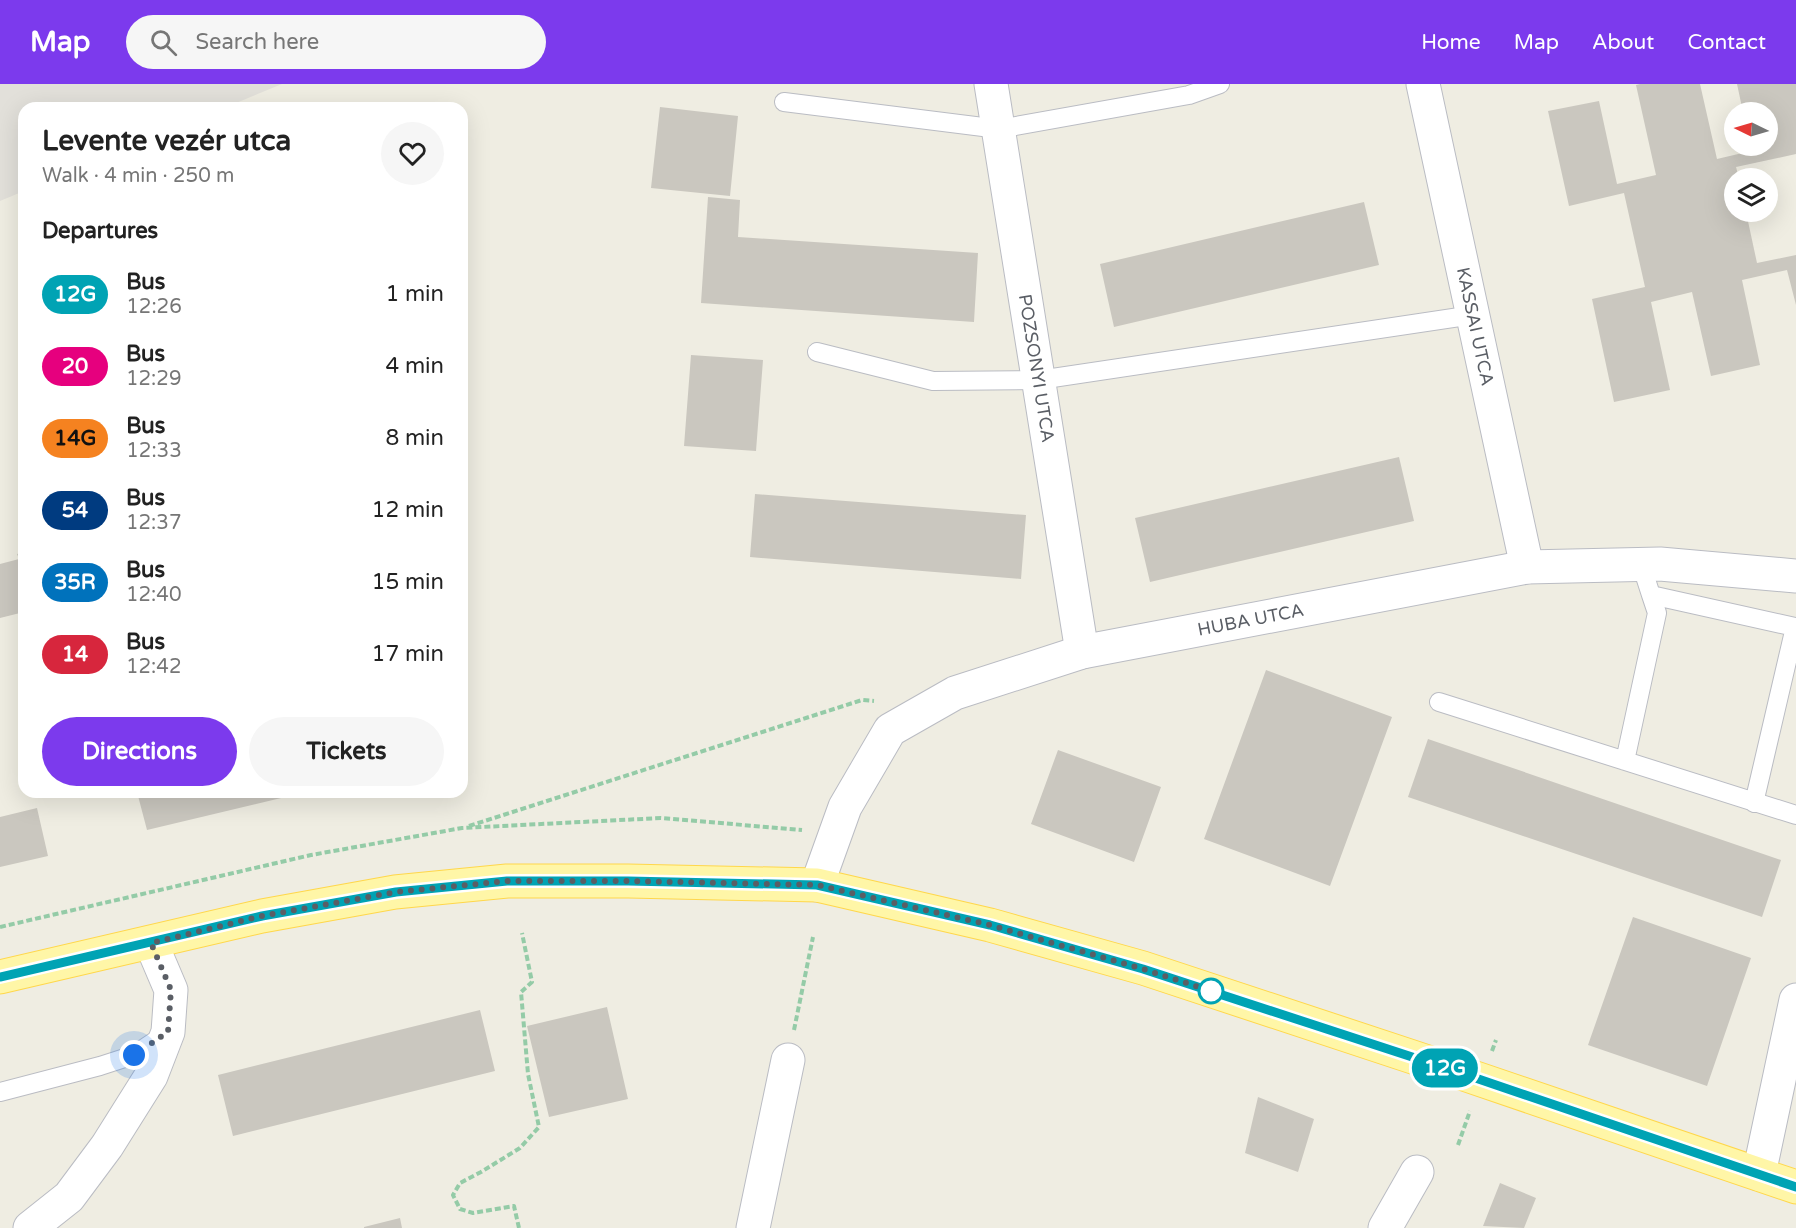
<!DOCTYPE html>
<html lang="en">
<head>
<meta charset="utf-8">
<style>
	:root { --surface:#fff; --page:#f6f6f6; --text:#222; --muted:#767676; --accent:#7c3aed }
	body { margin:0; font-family:"Varela Round",sans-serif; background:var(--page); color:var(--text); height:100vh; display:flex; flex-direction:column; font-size:22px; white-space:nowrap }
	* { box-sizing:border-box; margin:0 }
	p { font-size:20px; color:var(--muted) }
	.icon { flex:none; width:33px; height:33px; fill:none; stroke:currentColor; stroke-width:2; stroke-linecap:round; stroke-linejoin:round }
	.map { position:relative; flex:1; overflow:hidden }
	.drawer { position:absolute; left:18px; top:18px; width:450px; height:696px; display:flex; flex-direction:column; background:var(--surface); border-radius:18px; box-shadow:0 6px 24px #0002 }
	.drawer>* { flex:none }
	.badge { padding:0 12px; border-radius:20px; font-size:21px; line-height:39px }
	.needle { width:39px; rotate:275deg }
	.fabs { position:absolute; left:1724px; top:18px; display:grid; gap:12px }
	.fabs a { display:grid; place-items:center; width:54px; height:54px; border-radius:50%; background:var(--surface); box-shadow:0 6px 24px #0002; font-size:30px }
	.you { position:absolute; width:30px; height:30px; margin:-15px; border:4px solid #fff; border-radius:50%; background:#1a73e8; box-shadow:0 0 0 9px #1a73e833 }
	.map>.badge { position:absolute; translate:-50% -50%; box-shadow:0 0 0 3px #fff }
	h2 { padding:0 24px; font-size:22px; line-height:54px }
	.round { display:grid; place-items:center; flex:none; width:63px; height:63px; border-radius:32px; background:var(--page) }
	.summary { display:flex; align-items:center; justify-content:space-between; height:102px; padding:0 24px }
	h1 { font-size:28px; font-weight:800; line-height:45px }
	.cta { display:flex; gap:12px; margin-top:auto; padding:12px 24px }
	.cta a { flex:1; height:69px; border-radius:36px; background:var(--accent); color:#fff; font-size:24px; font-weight:800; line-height:69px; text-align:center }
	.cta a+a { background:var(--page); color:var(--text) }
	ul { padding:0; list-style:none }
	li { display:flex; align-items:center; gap:18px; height:72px; padding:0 24px }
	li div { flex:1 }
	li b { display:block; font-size:22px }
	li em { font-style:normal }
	li .badge { min-width:66px; font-weight:700; text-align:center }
	header { display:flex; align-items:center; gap:36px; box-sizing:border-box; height:84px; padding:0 30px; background:var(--accent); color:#fff }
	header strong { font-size:28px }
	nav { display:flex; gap:33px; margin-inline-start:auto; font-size:21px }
	.search { width:420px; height:54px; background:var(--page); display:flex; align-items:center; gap:15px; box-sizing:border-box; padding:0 21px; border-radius:33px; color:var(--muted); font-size:22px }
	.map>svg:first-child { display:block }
	.industrial { fill:#e2e0da }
	.building { fill:#cac7bf }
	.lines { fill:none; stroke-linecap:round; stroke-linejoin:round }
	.lane-casing { stroke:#babcc3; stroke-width:20 }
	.street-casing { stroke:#babcc3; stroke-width:35 }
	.primary-casing { stroke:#ffd74b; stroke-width:35 }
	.path { stroke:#94cba7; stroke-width:4; stroke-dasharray:6 3; stroke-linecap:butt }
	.lane { stroke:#fff; stroke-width:18 }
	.street { stroke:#fff; stroke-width:33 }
	.primary { stroke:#fff6a7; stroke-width:33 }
	.line-casing { stroke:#fff; stroke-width:14 }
	.line { stroke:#00a3b4; stroke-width:9 }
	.walk { stroke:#5a5e65; stroke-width:6; stroke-dasharray:0 10.8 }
	.stop-dot { fill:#fff; stroke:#00a3b4; stroke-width:3 }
	.labels { text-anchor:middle; stroke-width:4.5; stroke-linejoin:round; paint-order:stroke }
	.street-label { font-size:18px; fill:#5a5e65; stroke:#fff }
</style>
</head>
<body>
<header>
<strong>Map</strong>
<div class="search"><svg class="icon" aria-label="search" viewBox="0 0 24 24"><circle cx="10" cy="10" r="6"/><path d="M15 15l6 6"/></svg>Search here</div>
<nav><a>Home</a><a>Map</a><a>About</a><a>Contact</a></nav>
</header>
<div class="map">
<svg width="1796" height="1144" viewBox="0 0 1796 1144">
	<rect width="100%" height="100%" fill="#efede2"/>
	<!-- industrial -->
	<path class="industrial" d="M0 0H282L224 24H24V107L0 117Z"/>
	<!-- building -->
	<path class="building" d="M1640 0H1700L1717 75 1751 67 1750 62H1767V28H1743L1737 0H1796V70L1736 83 1739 94H1734V128H1746L1757 179 1796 171V221L1787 186 1742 196 1760 281 1711 292 1692 208 1651 218 1670 306 1614 318 1592 215 1645 203 1624 109 1569 122 1548 27 1599 17 1617 100 1656 91 1636 1Z
		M660 23 738 32 730 112 651 104Z
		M708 113 740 116 738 153 978 169 974 238 701 219Z
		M1364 118 1379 181 1114 243 1100 180Z
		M691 271 763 276 756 367 684 362Z
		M1399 373 1414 437 1150 498 1135 434Z
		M755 410 1026 431 1021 495 750 473Z
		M24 468V528L0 534V480L19 475 17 470Z
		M1266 586 1392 633 1330 802 1204 755Z
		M1428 655 1781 776 1762 833 1408 713Z
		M1058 666 1161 703 1134 778 1031 740Z
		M137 708H302V709L147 746Z
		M37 724 48 772 0 783V733Z
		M1633 833 1751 874 1707 1002 1588 961Z
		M607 923 628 1015 549 1033 527 942Z
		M480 926 495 987 233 1052 218 991Z
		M1258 1013 1314 1035 1298 1088 1245 1069Z
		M1500 1099 1536 1114 1524 1144 1483 1142Z
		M400 1134 402 1144H364V1143Z"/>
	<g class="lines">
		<defs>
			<path id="lane" d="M784 18 999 45 1189 11 1220 0
				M817 268 933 297 1039 296 1473 231
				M1641 480 1651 511 1795 543 1754 719
				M1439 618 1796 731
				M1625 677 1657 529 1651 511
				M0 1008 100 982 134 971 164 951"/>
			<g id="street">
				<path id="s1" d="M991 0 1082 568"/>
				<path id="s2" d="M1423 0 1527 483"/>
				<path id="s3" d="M817 801 845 723 890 646 955 609 1082 568 1527 483 1660 480 1796 492"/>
				<path d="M1759 1090 1796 916"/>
				<path d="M30 1144 69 1113 107 1062 151 992 168 948 171 906 151 859"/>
				<path d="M753 1144 788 976"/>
				<path d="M1385 1144 1417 1088"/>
			</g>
			<path id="primary" d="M0 893 262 832 395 808 507 797H628L817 801 990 841 1143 884 1455 987 1796 1103"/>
		</defs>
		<!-- lane casing -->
		<use href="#lane" class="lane-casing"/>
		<!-- street casing -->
		<use href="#street" class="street-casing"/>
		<!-- primary casing -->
		<use href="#primary" class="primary-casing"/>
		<!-- path -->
		<path class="path" d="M469 742 862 616 874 617
			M0 843 311 771 462 744 661 734 802 746
			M794 946 813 853
			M1492 967 1496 956
			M1458 1061 1470 1027
			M519 1144 514 1122 473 1129 460 1125 453 1111 460 1099 481 1088 520 1064 539 1043 528 990 521 908 532 898 522 849"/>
		<!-- lane -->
		<use href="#lane" class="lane"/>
		<!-- street -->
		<use href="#street" class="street"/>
		<!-- primary -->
		<use href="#primary" class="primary"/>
	</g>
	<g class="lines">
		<defs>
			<path id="line" d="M0 893 262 832 396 808 507 797H628L817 801 990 841 1143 885 1455 987 1796 1103"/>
		</defs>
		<!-- line casing -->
		<use href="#line" class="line-casing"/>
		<!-- line -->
		<use href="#line" class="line"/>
		<!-- walk -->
		<path class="walk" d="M134 971 168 948 171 906 151 859 262 832 396 808 507 797H628L817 801 990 841 1143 885 1211 907"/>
	</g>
	<!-- markers -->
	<circle class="stop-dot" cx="1211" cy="907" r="12"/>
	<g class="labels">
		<!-- street labels -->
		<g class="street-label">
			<text dy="6" stroke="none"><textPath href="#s2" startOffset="248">KASSAI UTCA</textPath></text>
			<text dy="6" stroke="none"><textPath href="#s1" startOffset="288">POZSONYI UTCA</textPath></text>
			<text dy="6" stroke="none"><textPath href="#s3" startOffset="552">HUBA UTCA</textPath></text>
		</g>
	</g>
</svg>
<div class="fabs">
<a><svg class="needle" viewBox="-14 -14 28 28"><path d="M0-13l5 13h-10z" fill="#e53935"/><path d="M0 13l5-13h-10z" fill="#767676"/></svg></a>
<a><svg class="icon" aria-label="layers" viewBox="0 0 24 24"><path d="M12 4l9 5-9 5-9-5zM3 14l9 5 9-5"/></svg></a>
</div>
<div class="you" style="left:134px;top:971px"></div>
<b class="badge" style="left:1445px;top:984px;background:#00a3b4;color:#fff">12G</b>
<section class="drawer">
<div class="summary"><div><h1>Levente vezér utca</h1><p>Walk · 4 min · 250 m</p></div><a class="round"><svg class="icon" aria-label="heart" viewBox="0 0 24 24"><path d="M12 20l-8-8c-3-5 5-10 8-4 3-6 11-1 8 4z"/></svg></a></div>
<h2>Departures</h2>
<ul>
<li><span class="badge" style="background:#00a3b4;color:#fff">12G</span><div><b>Bus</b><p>12:26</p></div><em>1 min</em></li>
<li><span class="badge" style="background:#e6007e;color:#fff">20</span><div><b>Bus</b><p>12:29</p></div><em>4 min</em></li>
<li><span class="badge" style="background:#f58220;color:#111">14G</span><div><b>Bus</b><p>12:33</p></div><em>8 min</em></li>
<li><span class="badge" style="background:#003b80;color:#fff">54</span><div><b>Bus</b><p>12:37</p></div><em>12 min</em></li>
<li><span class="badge" style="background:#0072bc;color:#fff">35R</span><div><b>Bus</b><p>12:40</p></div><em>15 min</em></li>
<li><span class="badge" style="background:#d7263d;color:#fff">14</span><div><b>Bus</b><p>12:42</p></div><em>17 min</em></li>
</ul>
<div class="cta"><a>Directions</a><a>Tickets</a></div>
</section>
</div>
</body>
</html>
